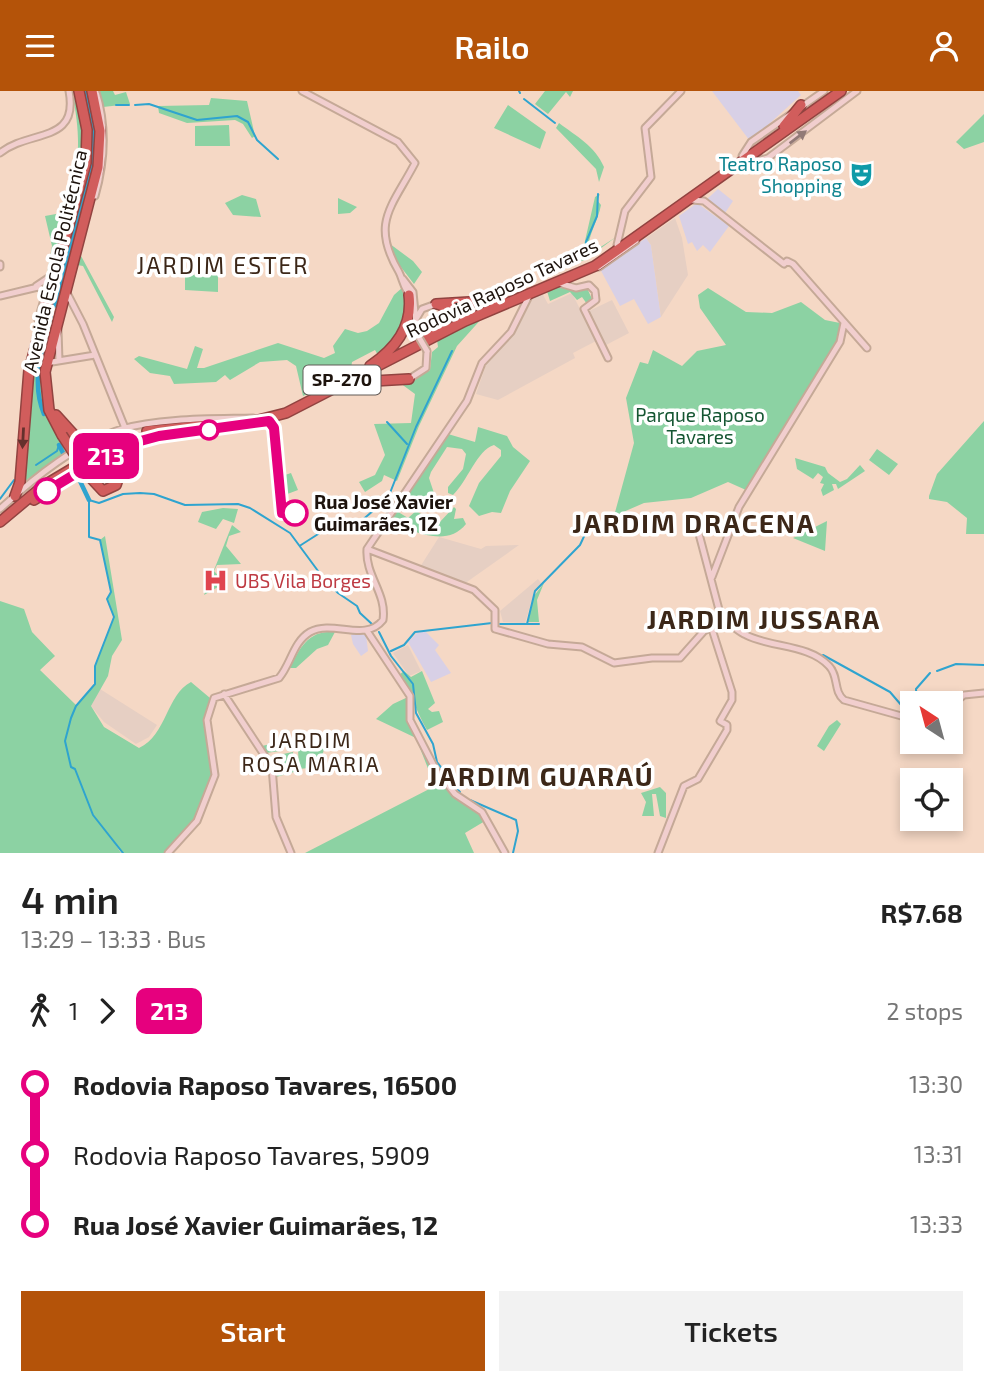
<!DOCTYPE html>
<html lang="en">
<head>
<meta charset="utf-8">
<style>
	:root { --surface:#fff; --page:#f2f2f2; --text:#222; --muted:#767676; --accent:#b45309 }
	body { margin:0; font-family:"Exo 2",sans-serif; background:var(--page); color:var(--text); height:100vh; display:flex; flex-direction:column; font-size:26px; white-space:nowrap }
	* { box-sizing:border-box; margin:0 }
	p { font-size:23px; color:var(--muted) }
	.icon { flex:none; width:38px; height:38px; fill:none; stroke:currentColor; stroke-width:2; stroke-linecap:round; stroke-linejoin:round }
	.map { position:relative; height:762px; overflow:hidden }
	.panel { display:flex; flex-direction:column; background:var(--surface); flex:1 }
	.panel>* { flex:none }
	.badge { padding:0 14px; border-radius:10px; font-size:24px; line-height:46px }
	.needle { width:46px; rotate:324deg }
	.controls { position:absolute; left:900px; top:600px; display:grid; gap:14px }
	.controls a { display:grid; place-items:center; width:63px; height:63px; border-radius:0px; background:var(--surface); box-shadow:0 4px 10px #0003; font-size:35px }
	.map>.badge { position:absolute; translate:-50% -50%; box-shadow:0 0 0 4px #fff }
	.legs { display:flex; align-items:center; gap:10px; height:77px; padding:0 21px; font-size:23px }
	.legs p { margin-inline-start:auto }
	.overview { display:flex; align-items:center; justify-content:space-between; height:119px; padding:0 21px }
	h1 { font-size:38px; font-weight:600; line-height:52px }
	.button { display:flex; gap:14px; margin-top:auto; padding:14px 21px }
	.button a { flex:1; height:80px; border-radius:0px; background:var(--accent); color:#fff; font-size:28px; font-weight:600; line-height:80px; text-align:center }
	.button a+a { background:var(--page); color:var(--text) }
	ul { padding:0 21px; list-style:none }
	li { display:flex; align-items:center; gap:24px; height:70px; font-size:26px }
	li i { display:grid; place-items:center; width:10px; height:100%; margin:0 9px; background:currentColor }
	li i::after { content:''; width:18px; height:18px; margin:-9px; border:5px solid; border-radius:50%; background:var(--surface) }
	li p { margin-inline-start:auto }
	li:first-child i { background:linear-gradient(#0000 50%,currentColor 0) }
	li:last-child i { background:linear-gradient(currentColor 50%,#0000 0) }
	header { display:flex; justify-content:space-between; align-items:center; height:91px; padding:0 21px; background:var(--accent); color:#fff; font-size:32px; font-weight:600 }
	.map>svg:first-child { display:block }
	.commercial { fill:#d8d0e6 }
	.industrial { fill:#e6cfc3 }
	.green { fill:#8cd2a3 }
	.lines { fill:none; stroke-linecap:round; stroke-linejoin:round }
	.stream { stroke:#2fa4cf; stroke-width:2 }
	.river { stroke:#2fa4cf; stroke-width:4.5 }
	.secondary-casing { stroke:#c5a997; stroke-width:9 }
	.highway-casing { stroke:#924340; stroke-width:12 }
	.secondary { stroke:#f1cece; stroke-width:5 }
	.highway { stroke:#d15d5c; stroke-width:9 }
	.secondary-bridge-casing { stroke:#c5a997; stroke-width:9; stroke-linecap:butt }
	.highway-bridge-casing { stroke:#924340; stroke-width:12; stroke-linecap:butt }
	.secondary-bridge { stroke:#f1cece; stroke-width:5 }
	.highway-bridge { stroke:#d15d5c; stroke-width:9 }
	.oneway { fill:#927a77 }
	.oneway2 { fill:#65312d }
	.line-1-casing { stroke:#fff; stroke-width:16 }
	.line-1 { stroke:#e6007e; stroke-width:10 }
	.stop-1-dot { fill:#fff; stroke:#e6007e; stroke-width:3.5 }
	.labels { text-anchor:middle; stroke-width:7; stroke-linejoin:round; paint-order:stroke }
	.shield { fill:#fff; stroke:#615a56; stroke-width:2 }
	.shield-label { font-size:18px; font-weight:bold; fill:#1d130d }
	.culture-label { font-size:19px; fill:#0d838f; stroke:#fff; text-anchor:end }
	.street-label { font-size:19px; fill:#1d130d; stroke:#fff }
	.park-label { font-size:19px; fill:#155632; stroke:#fff }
	.stop-label { font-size:19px; font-weight:bold; fill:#1d130d; stroke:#fff; text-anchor:start }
	.health-label { font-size:19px; fill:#be3a42; stroke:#fff; text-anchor:start }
	.neighbourhood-label { font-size:21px; letter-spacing:2px; fill:#3c2718; stroke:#fff }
	.quarter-label { font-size:23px; letter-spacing:2px; fill:#3c2718; stroke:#fff }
	.district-label { font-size:26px; font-weight:bold; letter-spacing:2px; fill:#3c2718; stroke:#fff }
</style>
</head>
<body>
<header><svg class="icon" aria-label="menu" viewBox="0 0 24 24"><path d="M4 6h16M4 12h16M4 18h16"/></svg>Railo<svg class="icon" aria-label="person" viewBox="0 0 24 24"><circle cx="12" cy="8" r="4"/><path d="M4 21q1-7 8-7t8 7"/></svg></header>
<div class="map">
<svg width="984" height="762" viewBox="0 0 984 762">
	<rect width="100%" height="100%" fill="#f5d8c5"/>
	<!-- commercial -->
	<path class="commercial" d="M712 0H798L801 4 750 50Z
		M718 98 733 110 723 125 706 109Z
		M697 112 729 135 710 161 703 154 697 160 692 151 688 153 679 125Z
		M646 147 651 154 661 226 648 233 634 208 620 215 600 178Z
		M425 540 439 554 435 559 451 582 431 591 408 551 417 542Z
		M355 542 366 544 368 560 361 565 353 553 351 544Z"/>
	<!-- industrial -->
	<path class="industrial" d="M675 127 682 147 688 184 661 226 651 154 646 147Z
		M542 202 548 213 572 202 596 250 573 262 575 267 498 309 476 303 488 268 516 239 531 208Z
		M612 209 629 242 606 254 589 220Z
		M439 446 481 458 486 455 519 454 464 493 420 476Z
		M538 488 541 492 535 499 525 532 503 531 500 520Z
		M408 554 421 580 409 585 393 562Z
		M100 598 157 634 149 646 136 653 104 631 91 615Z"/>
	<!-- green -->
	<path class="green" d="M72 0H85C118 51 73 159 57 214L45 194 52 155 45 125 67 121C79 68 82 53 72 0Z
		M99 0H113L115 4 126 1 130 13 103 16Z
		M545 0H573L570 6 566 1 548 23 535 13Z
		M211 7 247 10 255 45 252 47 243 33 235 29 187 32 159 22 158 15 209 14Z
		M508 14 546 41 540 58 494 37Z
		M984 23V51L964 58 956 51Z
		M559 32C576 45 595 55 604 76L599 91 596 78 556 37Z
		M229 34 230 55H195V35Z
		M600 103 597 109 601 114C598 130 588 144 588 159H596L616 146 585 169 571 173 582 163 595 106Z
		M242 104 256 108 261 126 233 124 225 112Z
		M338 107 357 116 350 122 338 123Z
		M386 150 413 170 422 181 414 193 390 162Z
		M80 163 114 226 112 231 83 175 77 174Z
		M218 183V201L185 199V184Z
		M558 195 575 199 587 197 592 208 587 213 582 206 577 209 570 201 550 210 547 200Z
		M403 196 408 205 399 247 379 266 375 259 352 271 351 278 360 277 303 305 296 275 287 269 260 271 230 289 225 284 216 291 174 293 170 285 150 282 134 268 139 265 187 278 195 255 203 258 197 277H204L278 252 324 267 335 262 333 255 345 238 358 242 367 240 379 232 394 204Z
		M708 197 746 221 772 222 801 211 825 229 840 232V246L746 399 728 391 691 407 644 412 614 425 634 352 626 307 640 271 648 273 653 259 682 275 697 260 726 254 700 217 698 204Z
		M484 225 457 255 419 335 397 390 384 384 382 390 365 401 359 391 375 384 385 364 374 333 411 332 415 303 400 292 412 290 430 279 432 261 438 256 437 249Z
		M35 262 43 265 42 308 66 362 21 393Z
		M984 330V443H966L967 427 947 411 929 408V405L937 383Z
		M478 336 507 345 513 356 530 370 510 400 501 422 492 421 479 425 469 415 479 392 501 365V359L494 354C477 359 467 391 453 404L448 402V396L463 378 466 363 462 358 447 356 431 381 429 387 434 402 428 406 407 405 448 343 475 351Z
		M877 358 898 373 889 384 869 369Z
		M795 367 825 376 828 382 840 391 847 388 860 374 865 380 838 398 836 393H832L834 399 823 405 821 399 824 393 820 392 823 386 818 382 813 388 797 378Z
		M291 382 298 399 282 405 279 386Z
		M454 416 456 418 454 428 463 427 466 433C446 458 413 439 387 431L395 419 408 427 416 420 438 433Z
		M223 417 238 418 234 432 223 428 216 438 198 431 202 421Z
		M827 430 825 460 793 447Z
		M232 434 241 441 229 445 226 455 241 473 217 474 214 480 225 492 204 504Z
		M105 445 122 549 112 565 108 585 91 615 104 636 139 657C167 644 166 604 191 591L210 607C203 633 217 656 214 682 209 713 187 739 169 762H122L115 753 121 762H0V510L24 518 32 541 55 565 40 579 76 614 95 593V575L114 526 107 508 111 501 100 449Z
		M544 492 537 509 539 531H528L534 505Z
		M335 541 328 554 317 558 296 577H290C300 556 309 539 335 541Z
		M404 580 411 586 422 580 435 612 428 618 432 621 439 620 443 631 427 639C416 620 411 601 399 584Z
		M408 606 409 625 438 688 429 680 416 647 376 628 393 613Z
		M837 629 841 633 824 660 817 655 829 635Z
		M289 639 280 660 266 662 262 655 279 651 284 640Z
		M326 653 318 676 299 678 298 659Z
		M293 661 294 681 276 686 268 666Z
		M437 694H443C456 707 476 716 485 730L465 742 474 762H305Z
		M660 696 666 702V727L660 725 656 703H652L654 725H642L646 711 641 702Z"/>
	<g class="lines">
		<!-- stream -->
		<path class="stream" d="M519 0 520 2
			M524 8 555 32
			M116 14H129
			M135 14 149 13 197 29 237 25 248 31 257 49 278 68
			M588 162 586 151 597 125 598 103
			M387 331 407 353
			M36 374 57 360 59 354
			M0 408 14 389
			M301 454 326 438 360 431 388 407 416 336 452 260
			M500 533H539
			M527 533 535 500 580 454 587 439
			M379 541 391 565 413 593 416 622 433 653 437 671 460 701
			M391 560 404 554 415 541 492 532
			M823 564 890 601 902 615 912 616
			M937 580 956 573 984 574
			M917 612 916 598 930 582
			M470 709 516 729 518 740 513 762
			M123 762 93 724 75 678 71 676 65 650 71 627 76 615 95 593V575L114 526 107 508 111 501 100 449 89 446V409L99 412 123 403 140 402 154 403 185 414 238 413 250 417 290 442 321 484 338 502 357 515 360 522 373 534"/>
		<!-- river -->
		<path class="river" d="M54 215 94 69 93 30 85 0
			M44 323C30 290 43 256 51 223
			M59 354 63 362
			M80 390 89 409"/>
		<defs>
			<path id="secondary" d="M302 0 398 51 415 72C392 116 370 132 399 181 403 189 404 199 411 205
				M0 62C30 38 79 53 69 0
				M742 65 751 51 824 0
				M741 74 768 67 857 0
				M95 105C105 70 107 36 96 1
				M692 109 704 110 784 173 787 170 793 173 867 257
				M617 154 625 120 651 86 645 37 681 0
				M0 173V176
				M599 176 636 150
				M403 188 413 201 417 243
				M559 192 576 197 589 194 595 200 596 209 584 218 608 267
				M36 195 51 185
				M67 202 83 233 125 337
				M0 205 38 196 46 201
				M416 228 422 218 436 213
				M38 229 48 195
				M58 239 59 270
				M46 272 95 264
				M409 288 426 277 427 260
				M0 418C35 386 77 352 122 338 159 327 214 328 253 327
				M699 443 722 530
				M367 458 474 499 495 519V538L548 553 582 556 614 572 652 567H680L704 540 722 530
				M712 486 739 416 840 251 844 232
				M722 530C732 533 737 540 746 544 771 557 809 553 829 575 839 585 833 600 844 609L912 628
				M367 540 410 605V629L436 679 455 703 482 721 505 762
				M224 603 272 676 276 726 291 762
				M950 615 964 604 984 602
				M168 762 197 730 215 684 207 629 214 607 279 587C291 573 293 551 310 541 333 528 365 552 383 529 387 502 365 485 367 458L467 310 482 272 511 241 529 205
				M658 762 684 695 698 688 727 639V634L720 630 732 609V601L711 535"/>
			<path id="highway" d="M784 35 801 14
				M436 213 502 209
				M428 245 448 225 445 216 438 213
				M370 275C395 258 413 236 409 204
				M352 295 374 290 409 288
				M56 324 85 356
				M147 340 210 334
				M62 344 49 319 45 281 98 76 100 40 92 0
				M88 384 103 400 116 394 122 376 118 368 105 365
				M15 405 20 391 29 279 86 72 87 39 79 0
				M34 409 105 365 140 350
				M0 431 43 395 117 351 232 336 286 322 465 230 595 175 841 0"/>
		</defs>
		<!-- secondary casing -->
		<use href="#secondary" class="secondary-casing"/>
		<!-- highway casing -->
		<use href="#highway" class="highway-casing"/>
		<!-- secondary -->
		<use href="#secondary" class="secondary"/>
		<!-- highway -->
		<use href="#highway" class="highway"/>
		<defs>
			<path id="secondary-bridge" d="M417 243 427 260"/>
			<path id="highway-bridge" d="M62 344 88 384"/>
		</defs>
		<!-- secondary-bridge casing -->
		<use href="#secondary-bridge" class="secondary-bridge-casing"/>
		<!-- highway-bridge casing -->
		<use href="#highway-bridge" class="highway-bridge-casing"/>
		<!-- secondary-bridge -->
		<use href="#secondary-bridge" class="secondary-bridge"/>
		<!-- highway-bridge -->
		<use href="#highway-bridge" class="highway-bridge"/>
	</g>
	<!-- one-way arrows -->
	<defs><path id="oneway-solid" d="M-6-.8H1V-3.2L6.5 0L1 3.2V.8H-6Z" transform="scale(1.75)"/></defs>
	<use class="oneway" href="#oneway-solid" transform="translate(798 46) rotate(-37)"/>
	<use class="oneway2" href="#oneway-solid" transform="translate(23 347) rotate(93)"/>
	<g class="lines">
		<defs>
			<path id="line-1" d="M47 400 105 365 133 352 159 345 269 330 274 337 282 422H295"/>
		</defs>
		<!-- line-1 casing -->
		<use href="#line-1" class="line-1-casing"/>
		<!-- line-1 -->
		<use href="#line-1" class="line-1"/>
	</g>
	<!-- icons -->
	<defs>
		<symbol id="theatre-bare" viewBox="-9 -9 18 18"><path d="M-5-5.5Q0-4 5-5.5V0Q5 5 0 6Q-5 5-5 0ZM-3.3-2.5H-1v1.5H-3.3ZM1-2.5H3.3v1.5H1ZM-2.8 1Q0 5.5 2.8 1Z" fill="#0f9aa8" stroke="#fff" stroke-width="2.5" paint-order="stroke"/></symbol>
		<symbol id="hospital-bare" viewBox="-9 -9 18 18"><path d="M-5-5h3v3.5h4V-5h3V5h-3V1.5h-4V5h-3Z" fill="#e0444e" stroke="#fff" stroke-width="2.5" paint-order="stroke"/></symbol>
	</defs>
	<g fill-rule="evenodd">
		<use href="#theatre-bare" x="844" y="66" width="35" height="35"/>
		<use href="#hospital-bare" x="198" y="472" width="35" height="35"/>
	</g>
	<!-- markers -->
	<g class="stop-1-dot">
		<circle cx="209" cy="339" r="9"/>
		<circle cx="47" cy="400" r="12"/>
		<circle cx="295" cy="422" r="12"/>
	</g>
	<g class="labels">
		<!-- shield labels -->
		<rect class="shield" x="303.5" y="274.5" width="77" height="29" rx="5"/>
		<g class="shield-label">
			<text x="342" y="295">SP-270</text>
		</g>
		<!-- culture labels -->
		<g class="culture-label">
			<text x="842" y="80">Teatro Raposo<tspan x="842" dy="22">Shopping</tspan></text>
		</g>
		<!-- street labels -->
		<g class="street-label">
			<text transform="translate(55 170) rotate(-77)" y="7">Avenida Escola Politécnica</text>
			<text transform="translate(502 197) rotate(-25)" y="7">Rodovia Raposo Tavares</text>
		</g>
		<!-- park labels -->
		<g class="park-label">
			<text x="700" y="331">Parque Raposo<tspan x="700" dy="22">Tavares</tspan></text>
		</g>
		<!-- stop labels -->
		<g class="stop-label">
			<text x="314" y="418">Rua José Xavier<tspan x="314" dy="22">Guimarães, 12</tspan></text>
		</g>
		<!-- health labels -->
		<g class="health-label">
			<text x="235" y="497">UBS Vila Borges</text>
		</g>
		<!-- neighbourhood labels -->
		<g class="neighbourhood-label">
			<text x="311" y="657">JARDIM<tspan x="311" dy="24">ROSA MARIA</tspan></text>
		</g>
		<!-- quarter labels -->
		<g class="quarter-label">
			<text x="223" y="183">JARDIM ESTER</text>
		</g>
		<!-- district labels -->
		<g class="district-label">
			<text x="694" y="442">JARDIM DRACENA</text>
			<text x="764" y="538">JARDIM JUSSARA</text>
			<text x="541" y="695">JARDIM GUARAÚ</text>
		</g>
	</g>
</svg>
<div class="controls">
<a><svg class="needle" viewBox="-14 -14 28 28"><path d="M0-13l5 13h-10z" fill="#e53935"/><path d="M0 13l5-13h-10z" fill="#767676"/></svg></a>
<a><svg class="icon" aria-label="locate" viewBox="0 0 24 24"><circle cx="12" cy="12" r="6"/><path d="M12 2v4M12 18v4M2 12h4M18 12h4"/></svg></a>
</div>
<b class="badge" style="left:106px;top:365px;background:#e6007e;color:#fff">213</b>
</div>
<section class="panel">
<div class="overview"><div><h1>4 min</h1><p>13:29 – 13:33 · Bus</p></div><b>R$7.68</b></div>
<div class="legs"><svg class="icon" aria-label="walk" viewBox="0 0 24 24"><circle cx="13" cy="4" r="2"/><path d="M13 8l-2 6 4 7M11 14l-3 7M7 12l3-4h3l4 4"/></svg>1<svg class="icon" aria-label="forward" viewBox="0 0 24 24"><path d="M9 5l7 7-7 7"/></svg><b class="badge" style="background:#e6007e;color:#fff">213</b><p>2 stops</p></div>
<ul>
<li><i style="color:#e6007e"></i><b>Rodovia Raposo Tavares, 16500</b><p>13:30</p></li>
<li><i style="color:#e6007e"></i><span>Rodovia Raposo Tavares, 5909</span><p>13:31</p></li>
<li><i style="color:#e6007e"></i><b>Rua José Xavier Guimarães, 12</b><p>13:33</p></li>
</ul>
<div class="button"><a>Start</a><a>Tickets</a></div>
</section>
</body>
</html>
